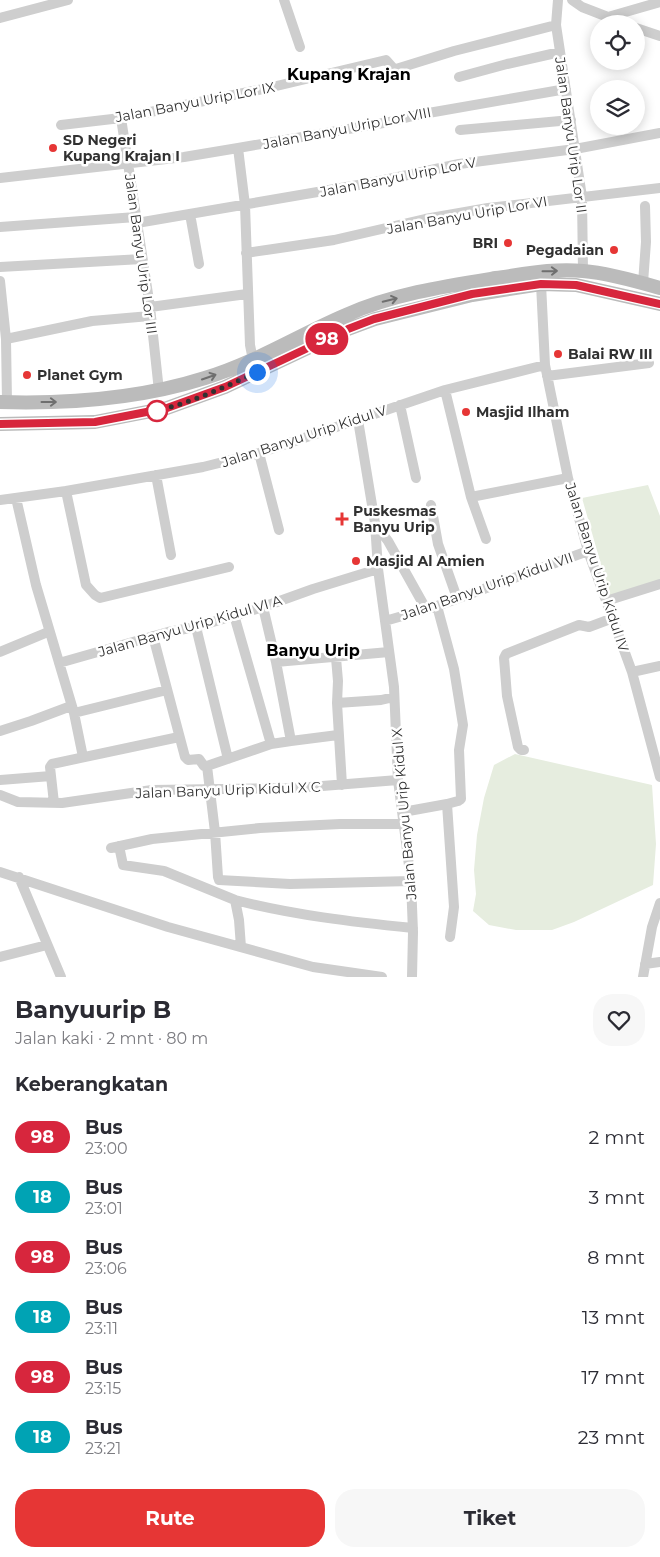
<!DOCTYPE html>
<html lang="id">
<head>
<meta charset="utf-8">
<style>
	:root { --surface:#fff; --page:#f7f7f7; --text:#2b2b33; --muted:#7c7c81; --accent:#e63635 }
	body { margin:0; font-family:Montserrat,sans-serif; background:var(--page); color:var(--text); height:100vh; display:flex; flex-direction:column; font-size:19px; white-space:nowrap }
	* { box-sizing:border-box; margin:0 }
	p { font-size:16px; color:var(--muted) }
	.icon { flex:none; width:28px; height:28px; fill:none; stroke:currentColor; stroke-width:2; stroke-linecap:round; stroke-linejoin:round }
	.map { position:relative; height:977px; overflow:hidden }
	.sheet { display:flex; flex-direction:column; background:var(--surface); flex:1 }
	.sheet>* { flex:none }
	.badge { padding:0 10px; border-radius:16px; font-size:18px; line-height:32px }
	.buttons { position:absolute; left:590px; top:15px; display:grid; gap:10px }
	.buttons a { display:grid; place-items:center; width:55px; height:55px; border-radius:50%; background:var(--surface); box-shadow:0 2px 12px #0003; font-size:25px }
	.you { position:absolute; width:25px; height:25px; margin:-12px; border:4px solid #fff; border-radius:50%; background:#1a73e8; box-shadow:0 0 0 8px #1a73e833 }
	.map>.badge { position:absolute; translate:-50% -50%; box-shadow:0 0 0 2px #fff }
	h2 { padding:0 15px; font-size:19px; line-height:45px }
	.round { display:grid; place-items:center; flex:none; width:52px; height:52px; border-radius:20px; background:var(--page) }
	.headline { display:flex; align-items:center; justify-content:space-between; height:85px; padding:0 15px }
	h1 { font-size:24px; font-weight:700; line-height:38px }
	.primary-button { display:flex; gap:10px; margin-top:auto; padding:10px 15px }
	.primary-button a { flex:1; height:58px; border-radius:20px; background:var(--accent); color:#fff; font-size:20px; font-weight:700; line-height:58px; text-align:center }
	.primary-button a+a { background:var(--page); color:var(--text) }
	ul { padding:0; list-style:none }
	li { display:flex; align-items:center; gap:15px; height:60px; padding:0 15px }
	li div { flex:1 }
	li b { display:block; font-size:19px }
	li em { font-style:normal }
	li .badge { min-width:55px; font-weight:700; text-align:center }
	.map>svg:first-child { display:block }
	.green { fill:#e6eddf }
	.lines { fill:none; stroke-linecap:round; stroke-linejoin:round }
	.minor { stroke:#cecece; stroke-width:10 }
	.secondary { stroke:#bbb; stroke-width:14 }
	.oneway { stroke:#6f6f6f }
	.line-casing { stroke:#fff; stroke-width:11 }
	.line { stroke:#d7263d; stroke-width:8 }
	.walk { stroke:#313131; stroke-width:5; stroke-dasharray:0 9 }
	.poi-dot { fill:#e63635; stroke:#fff; stroke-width:2 }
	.stop-dot { fill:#fff; stroke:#d7263d; stroke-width:2.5 }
	.labels { text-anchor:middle; stroke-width:5; stroke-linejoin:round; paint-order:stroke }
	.street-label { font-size:14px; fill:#313131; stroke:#fff }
	.poi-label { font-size:14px; font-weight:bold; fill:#313131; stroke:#fff; text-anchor:start }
	.quarter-label { font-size:16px; font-weight:bold; fill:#000; stroke:#fff }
</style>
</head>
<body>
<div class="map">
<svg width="660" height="977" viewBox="0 0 660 977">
	<rect width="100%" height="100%" fill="#fff"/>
	<!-- green -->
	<path class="green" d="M648 485 660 516V581L610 596 582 498Z
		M515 754 652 785 656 844 653 885 574 922 552 930H516L489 925 473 911 476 894 474 870 477 835 484 798 494 765Z"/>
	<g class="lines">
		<!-- minor -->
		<path class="minor" d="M284 0 300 47
			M558 0 556 25 582 197 583 271
			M572 0 582 7 626 24
			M608 17 660 2
			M0 18 68 0
			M636 28 660 36
			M459 77 507 64 560 52
			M121 118 150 307 159 391
			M61 125 121 118 268 88 386 60 394 69H396L454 51 556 25
			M460 130 571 120
			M238 148 245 205 250 345 253 360
			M0 178 184 157 238 148 389 122 417 115 566 89
			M190 214 199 264
			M137 223 370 183 459 164 575 149 660 133
			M0 227 136 217
			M246 253 334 240 425 219 488 208 660 188
			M0 267 142 259
			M0 281 6 339 7 402
			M643 283 646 242 645 206
			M541 284 545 365 568 478 588 551 632 672 660 777
			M150 307 247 294
			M6 339 92 321 150 316
			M547 376 649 363
			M445 390 471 497 486 539
			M400 405 416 478
			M358 420 375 523 378 569 394 687 398 780 411 881 413 932 412 977
			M259 453 279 530
			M156 475 171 555
			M66 491 86 585 95 595 100 598 229 567
			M471 497 568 478
			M16 498 36 585 74 713 83 757
			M0 500 66 491 203 467 259 453 298 440 445 390 545 365
			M431 505 438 544 457 598
			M375 524 388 541 426 609
			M606 601 660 584
			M437 606 454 669 463 725 459 750 461 799 458 801 447 804 454 907 450 937
			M234 615 271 744
			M385 621 437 606 588 551
			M196 627 228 759
			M153 636 185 757 188 760 199 759 204 766H207L271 744 291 741 276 662 263 607
			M0 652 48 632
			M336 658 338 681 337 703
			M276 662 389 652
			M59 663 168 632 196 627 263 607 313 589 378 569
			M632 672 660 666
			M74 713 167 690
			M0 731 31 721 71 706
			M291 741 338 735
			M524 750H521L518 747 507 696 504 658 506 654 579 625 589 627 613 618
			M207 766 215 832 218 877 219 880 290 884 411 881
			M0 780 51 776
			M342 785 337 703 381 700 394 697
			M0 795 18 802 62 803 152 790 297 788 398 780
			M54 803 50 767 52 764 179 737
			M403 812 447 804
			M119 846 123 865 164 871 235 900
			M111 848 152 839 260 828 340 824H405
			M0 872 168 927 313 967 382 977
			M19 877 61 977
			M241 947 239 920 235 900C293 915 353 922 413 928
			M0 957 47 945
			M645 964 660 962
			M643 977 652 927 660 903"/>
		<!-- secondary -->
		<path class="secondary" d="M0 402C69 404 139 399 205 378 255 363 299 335 346 315 393 294 446 286 496 278 525 274 554 268 583 271 607 273 636 281 660 288
			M0 424 95 422 167 408 225 387 348 329 375 319 472 295 541 284 576 285 660 304"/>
	</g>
	<!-- one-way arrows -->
	<defs><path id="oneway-shaft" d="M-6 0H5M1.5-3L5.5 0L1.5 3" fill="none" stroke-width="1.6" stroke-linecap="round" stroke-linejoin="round" transform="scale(1.25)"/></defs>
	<g class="oneway">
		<use href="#oneway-shaft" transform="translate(550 271) rotate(-1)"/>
		<use href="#oneway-shaft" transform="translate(390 300) rotate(-13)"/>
		<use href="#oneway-shaft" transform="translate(209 377) rotate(-19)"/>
		<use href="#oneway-shaft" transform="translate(49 402)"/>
	</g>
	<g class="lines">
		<defs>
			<path id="line" d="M0 424 95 422 167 408 225 387 348 329 374 319 472 294 541 284 576 285 660 304"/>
		</defs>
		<!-- line casing -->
		<use href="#line" class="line-casing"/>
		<!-- line -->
		<use href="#line" class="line"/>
		<!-- walk -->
		<path class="walk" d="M157 411 151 412C188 404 223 388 257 372"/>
	</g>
	<!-- markers -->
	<g class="poi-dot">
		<circle cx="53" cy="148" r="5"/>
		<circle cx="508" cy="243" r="5"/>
		<circle cx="614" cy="250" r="5"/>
		<circle cx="558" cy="354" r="5"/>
		<circle cx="27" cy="375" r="5"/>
		<circle cx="466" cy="412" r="5"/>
		<path d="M339.5 511.5h5v5h5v5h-5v5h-5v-5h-5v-5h5z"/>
		<circle cx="356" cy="561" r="5"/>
	</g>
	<circle class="stop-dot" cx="157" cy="411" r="10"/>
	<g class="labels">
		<!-- street labels -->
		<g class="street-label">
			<text transform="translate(195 102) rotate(-11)" y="5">Jalan Banyu Urip Lor IX</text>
			<text transform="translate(347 128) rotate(-11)" y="5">Jalan Banyu Urip Lor VIII</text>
			<text transform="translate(571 135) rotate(82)" y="5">Jalan Banyu Urip Lor II</text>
			<text transform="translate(398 177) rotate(-11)" y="5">Jalan Banyu Urip Lor V</text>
			<text transform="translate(467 215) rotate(-10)" y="5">Jalan Banyu Urip Lor VI</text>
			<text transform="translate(141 254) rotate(82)" y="5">Jalan Banyu Urip Lor III</text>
			<text transform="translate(304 436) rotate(-18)" y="5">Jalan Banyu Urip Kidul V</text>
			<text transform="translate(597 567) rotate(72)" y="5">Jalan Banyu Urip Kidul IV</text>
			<text transform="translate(487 586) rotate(-19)" y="5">Jalan Banyu Urip Kidul VII</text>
			<text transform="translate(190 626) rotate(-16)" y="5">Jalan Banyu Urip Kidul VI A</text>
			<text transform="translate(228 790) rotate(-2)" y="5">Jalan Banyu Urip Kidul X C</text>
			<text transform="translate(404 814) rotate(-95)" y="5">Jalan Banyu Urip Kidul X</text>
		</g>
		<!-- poi labels -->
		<g class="poi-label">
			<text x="63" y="145">SD Negeri<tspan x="63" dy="16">Kupang Krajan I</tspan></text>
			<text x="498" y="248" text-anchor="end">BRI</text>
			<text x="604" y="255" text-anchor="end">Pegadaian</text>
			<text x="568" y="359">Balai RW III</text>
			<text x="37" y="380">Planet Gym</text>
			<text x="476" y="417">Masjid Ilham</text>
			<text x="353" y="516">Puskesmas<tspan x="353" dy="16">Banyu Urip</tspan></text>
			<text x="366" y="566">Masjid Al Amien</text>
		</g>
		<!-- quarter labels -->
		<g class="quarter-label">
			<text x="349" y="80">Kupang Krajan</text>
			<text x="313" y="656">Banyu Urip</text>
		</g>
	</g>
</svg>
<div class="buttons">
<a><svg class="icon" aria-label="locate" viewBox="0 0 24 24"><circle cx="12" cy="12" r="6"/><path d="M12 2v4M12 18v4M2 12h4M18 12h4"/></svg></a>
<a><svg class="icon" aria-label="layers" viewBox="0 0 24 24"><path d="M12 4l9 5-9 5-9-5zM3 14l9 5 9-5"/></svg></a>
</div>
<div class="you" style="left:257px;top:372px"></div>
<b class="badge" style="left:327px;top:339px;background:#d7263d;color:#fff">98</b>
</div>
<section class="sheet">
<div class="headline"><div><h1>Banyuurip B</h1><p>Jalan kaki · 2 mnt · 80 m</p></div><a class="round"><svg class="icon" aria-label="heart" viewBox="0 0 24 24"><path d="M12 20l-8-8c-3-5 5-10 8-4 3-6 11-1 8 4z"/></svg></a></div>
<h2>Keberangkatan</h2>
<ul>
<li><span class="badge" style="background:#d7263d;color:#fff">98</span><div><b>Bus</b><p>23:00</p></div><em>2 mnt</em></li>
<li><span class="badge" style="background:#00a3b4;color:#fff">18</span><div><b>Bus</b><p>23:01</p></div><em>3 mnt</em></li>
<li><span class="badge" style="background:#d7263d;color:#fff">98</span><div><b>Bus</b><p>23:06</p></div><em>8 mnt</em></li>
<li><span class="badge" style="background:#00a3b4;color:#fff">18</span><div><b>Bus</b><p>23:11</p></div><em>13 mnt</em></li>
<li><span class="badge" style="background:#d7263d;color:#fff">98</span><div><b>Bus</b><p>23:15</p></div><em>17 mnt</em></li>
<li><span class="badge" style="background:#00a3b4;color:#fff">18</span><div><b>Bus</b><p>23:21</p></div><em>23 mnt</em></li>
</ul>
<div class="primary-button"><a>Rute</a><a>Tiket</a></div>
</section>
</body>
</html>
